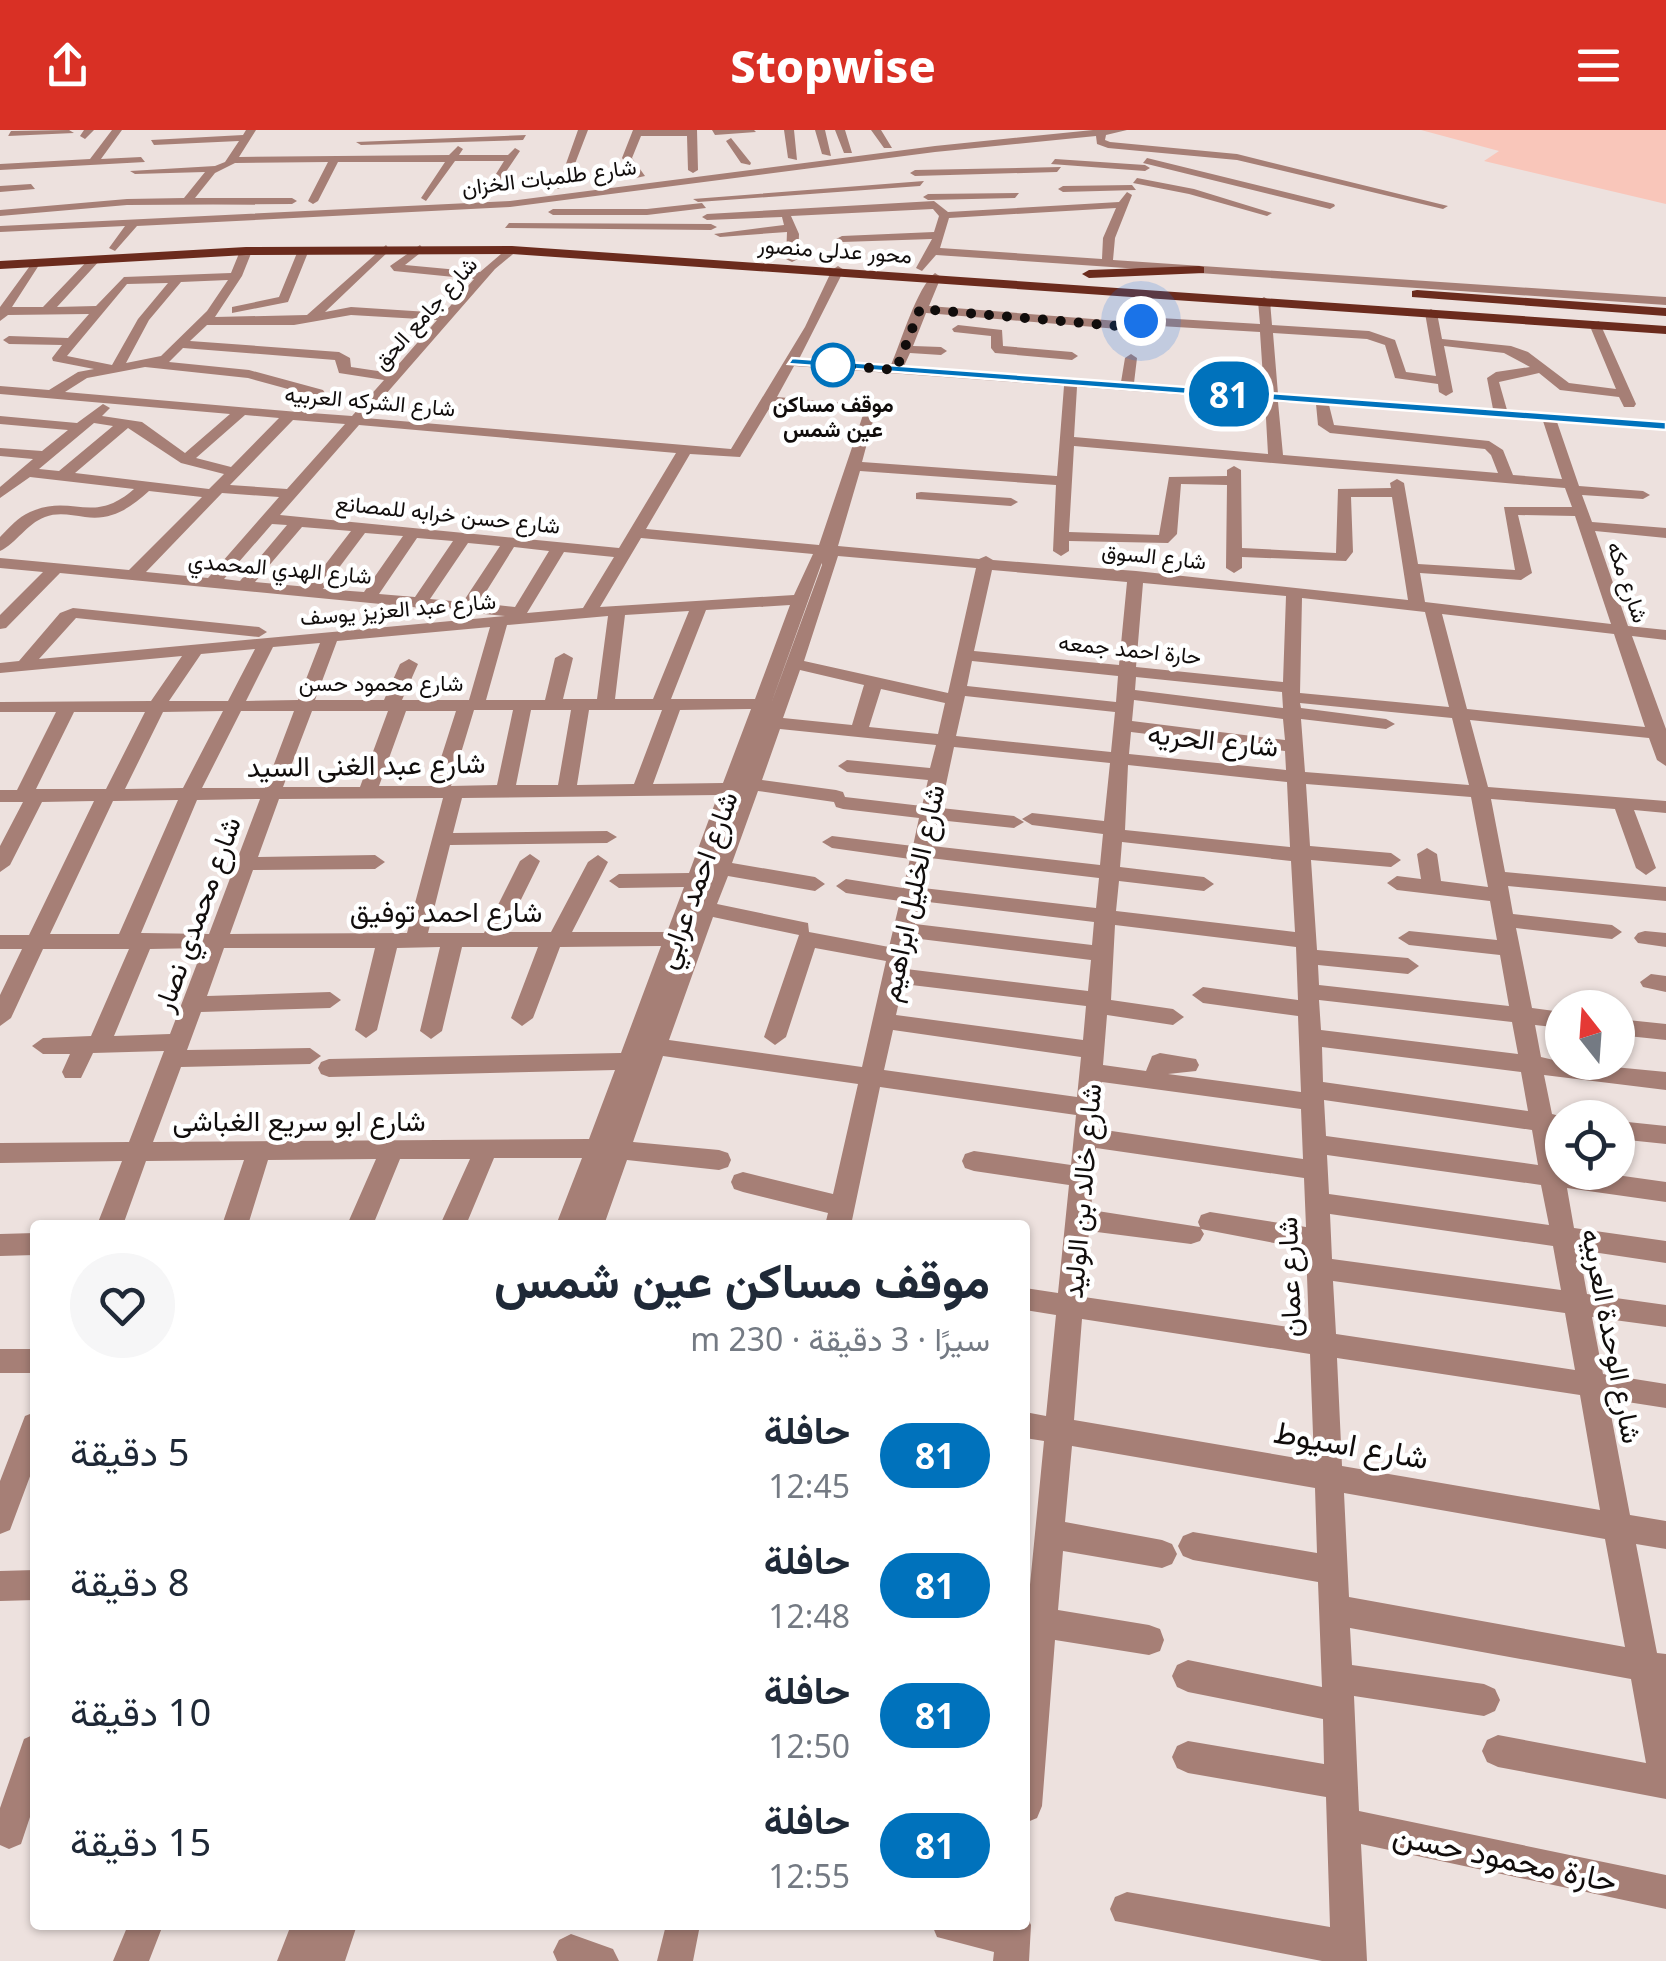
<!DOCTYPE html>
<html lang="ar">
<head>
<meta charset="utf-8">
<style>
	:root { --surface:#fff; --page:#f6f6f7; --text:#1f2937; --muted:#747a83; --accent:#d93025 }
	body { margin:0; font-family:"Noto Sans",Vazirmatn,sans-serif; background:var(--page); color:var(--text); direction:rtl; height:100vh; display:flex; flex-direction:column; font-size:38px; white-space:nowrap }
	* { box-sizing:border-box; margin:0 }
	p { font-size:32px; color:var(--muted) }
	.icon { flex:none; width:55px; height:55px; fill:none; stroke:currentColor; stroke-width:2; stroke-linecap:round; stroke-linejoin:round }
	.map { position:relative; flex:1; overflow:hidden; direction:ltr }
	.side { position:absolute; left:30px; top:1090px; width:1000px; height:710px; display:flex; flex-direction:column; background:var(--surface); border-radius:10px; box-shadow:0 2px 8px #0004; direction:rtl }
	.side>* { flex:none }
	.badge { padding:0 20px; border-radius:32px; font-size:35px; line-height:65px }
	.needle { width:65px; rotate:343deg }
	.tools { position:absolute; left:1545px; top:860px; display:grid; gap:20px }
	.tools a { display:grid; place-items:center; width:90px; height:90px; border-radius:50%; background:var(--surface); box-shadow:0 2px 8px #0004; font-size:50px }
	.you { position:absolute; width:50px; height:50px; margin:-25px; border:8px solid #fff; border-radius:50%; background:#1a73e8; box-shadow:0 0 0 15px #1a73e833 }
	.map>.badge { position:absolute; translate:-50% -50%; box-shadow:0 0 0 5px #fff }
	.round { display:grid; place-items:center; flex:none; width:105px; height:105px; border-radius:52px; background:var(--page) }
	.overview { display:flex; align-items:center; justify-content:space-between; height:170px; padding:0 40px }
	h1 { font-size:48px; font-weight:800; line-height:75px }
	ul { padding:0; list-style:none }
	li { display:flex; align-items:center; gap:30px; height:130px; padding:0 40px }
	li div { flex:1 }
	li b { display:block; font-size:38px }
	li em { font-style:normal }
	li .badge { min-width:110px; font-weight:700; text-align:center }
	header { display:flex; justify-content:space-between; align-items:center; height:130px; padding:0 40px; background:var(--accent); color:#fff; font-size:45px; font-weight:800 }
	.map>svg:first-child { display:block }
	.green { fill:#f9c6ba }
	.lines { fill:none; stroke-linecap:round; stroke-linejoin:round }
	.minor { fill:#a67f76; fill-rule:evenodd }
	.major { fill:#6b2b1d; fill-rule:evenodd }
	.line { fill:#0072bc; stroke:#fff; stroke-width:2.5 }
	.walk { stroke:#110d0c; stroke-width:10; stroke-dasharray:0 18 }
	.stop-dot { fill:#fff; stroke:#0072bc; stroke-width:5 }
	.labels { text-anchor:middle; stroke-width:9; stroke-linejoin:round; paint-order:stroke }
	.far-street-label { font-size:22px; fill:#110d0c; stroke:#fff }
	.far-stop-label { font-size:22px; font-weight:bold; fill:#110d0c; stroke:#fff }
	.street-label { font-size:28px; fill:#110d0c; stroke:#fff }
	.near-street-label { font-size:32px; fill:#110d0c; stroke:#fff }
</style>
</head>
<body>
<header><svg class="icon" aria-label="menu" viewBox="0 0 24 24"><path d="M4 6h16M4 12h16M4 18h16"/></svg>Stopwise<svg class="icon" aria-label="share" viewBox="0 0 24 24"><path d="M12 15V3M7 8l5-5 5 5M5 13v7h14v-7"/></svg></header>
<div class="map">
<svg width="1666" height="1831" viewBox="0 0 1666 1831">
	<rect width="100%" height="100%" fill="#ede1de"/>
	<!-- green -->
	<path class="green" d="M1421 0H1666V74L1484 31 1499 21Z"/>
	<g class="lines">
		<!-- minor -->
		<path class="minor" d="M84 0H94L85 9 80 6Z
			M112 0H122L101 29 141 27 145 32 0 40V34L90 29Z
			M246 0H256L239 27 449 25 458 16 463 19 459 25H508L515 18 520 21 488 68 483 65 504 31H455L426 71 421 68 445 32H338L318 71 313 74 308 71 328 32 235 33 215 43 195 68H292L297 71 292 74 127 75 0 86V80L127 69 184 68 205 42 135 44 130 41 215 36 225 32 239 11 154 15 151 10 243 5Z
			M578 0H588L566 57 557 59Z
			M633 0H697L698 40 693 43 688 40 687 6H641L632 28 645 46 636 48 622 28Z
			M712 0H754L756 2 715 5Z
			M784 0H794L797 30 788 28Z
			M815 0H825L831 26 822 24Z
			M835 0H845L852 23H844Z
			M871 0H881L892 18H884Z
			M1093 0H1127L1106 5 1105 10 1110 12 1237 24 1448 76 1443 79 1237 30 1108 18 1097 14 1096 6 935 22 510 77 137 96 115 121 109 118 125 96 0 102V96L510 71 935 16Z
			M11 1 69 0 74 3 8 6Z
			M526 5 523 10 361 15 356 12Z
			M731 8 751 33 750 35 741 33 726 11Z
			M1147 28 1334 74 1335 76 1330 79 1143 33Z
			M1055 29 1145 35 1150 38 1145 41 1051 34Z
			M1061 37 1057 42 915 46 910 43 915 40Z
			M1137 48 1194 59 1272 83 1267 86 1189 64 1133 53Z
			M924 51 920 56 698 72 693 69Z
			M31 54 35 59 0 62V56Z
			M1132 55 1136 60 1063 62 1058 59 1063 56Z
			M1127 62 1132 65 1115 108 1113 130 1666 167V175L936 125 922 141 916 138 932 109 842 112 836 109 842 106 934 102 939 86 933 79 791 86 799 104 798 129 792 132 786 129 787 102 720 107 714 104 784 95 782 87 707 90 702 87 707 84 934 71 948 82 1119 72ZM1116 78 1103 108 1102 129 940 118 949 88Z
			M1019 63 1015 68 928 70 923 67 928 64Z
			M702 73 706 78 647 85H553L548 82 553 79H647Z
			M509 93 711 94 717 97 711 100 505 98Z
			M386 115 390 120 325 182 351 177 444 183 474 149 394 141 390 136 420 115 424 120 405 135 480 142 508 118 518 120 495 139 365 288 731 319 805 197 832 140 838 136 844 140 799 229 891 235C901 212 917 157 935 143L941 147 929 176 1118 191 1143 187 1260 194 1258 171 1264 167 1270 171 1272 195 1369 201 1395 210 1406 242 1436 246 1425 183 1431 179 1437 183 1442 209 1511 216 1528 222 1569 253 1616 259 1589 194 1599 191 1636 274 1634 277H1624L1619 267 1560 260 1539 243 1499 252 1507 280 1666 292V300L1557 292 1579 356 1643 361 1650 365 1643 369 1582 365 1592 392 1666 398V408L1595 401 1628 496 1666 500V510L1632 506 1666 599V636L1657 630 1649 608 1470 590 1488 657 1666 671V683L1634 680 1656 738 1646 745 1636 738 1615 679 1491 669 1505 742 1666 757V771L1508 756 1513 784 1612 795 1622 802 1612 809 1516 798 1532 878 1562 882V898L1535 895 1541 927 1562 932 1666 942V960L1544 945 1552 984 1567 988H1562V1004L1556 1003 1562 1042H1595L1666 1052V1072L1567 1058 1574 1098 1666 1111V1133L1579 1120 1587 1164 1666 1175V1197L1592 1187 1603 1244 1666 1254V1278L1608 1269 1630 1385 1666 1391V1419L1636 1414 1657 1523 1666 1524V1669L1498 1637 1487 1632 1482 1621 1487 1610 1498 1605 1646 1633 1631 1549 1350 1498 1352 1535 1484 1554 1495 1559 1500 1570 1495 1581 1484 1586 1354 1566 1359 1681 1666 1745V1779L1361 1714 1367 1831H1322L1115 1791 1110 1779 1115 1767 1127 1762 1330 1797 1326 1667 1188 1643 1177 1638 1172 1627 1177 1616 1188 1611 1324 1634 1323 1589 1188 1562 1177 1557 1172 1546 1177 1535 1188 1530 1322 1557 1318 1452 1193 1430 1183 1426 1178 1416 1183 1406 1193 1402 1317 1423 1315 1358 1072 1316 1065 1392 1162 1410 1172 1414 1177 1424 1172 1434 1162 1438 1063 1421 1058 1480 1149 1495 1160 1499 1164 1510 1160 1521 1149 1525 1055 1510 1042 1676 1037 1688 1025 1693V1506L1044 1311 1025 1308V1282L1046 1286 1056 1185 1025 1180V1158L1058 1163 1069 1055 974 1041 965 1038 962 1031 965 1024 974 1021 1071 1035 1076 985 880 957 851 1095H825L828 1083 743 1062 734 1059 731 1052 734 1045 743 1042 833 1064 858 954 663 926 633 1012 719 1020 728 1023 731 1030 728 1037 719 1040 627 1030 604 1095H556L582 1028H494L466 1095H440L470 1029H400L373 1095H347L376 1029 268 1030 248 1095H222L244 1030 146 1031 123 1095H97L122 1031 0 1033V1013L129 1012 164 921 93 923 81 948H65L62 942 70 924H43L32 916 43 908 91 906 129 819H43L11 888 0 896V865L22 819H0V805H29L94 671 42 672 10 735 0 742V716L23 672H0V660H17L56 582H0V572L151 571 182 526 0 543V533L19 531 60 483 73 478 259 497 267 502 259 507 76 488 39 529 505 486 60 443 6 498 0 499V485L43 442 0 438V428L129 440 202 367 149 361C130 378 112 391 85 387 71 385 58 382 45 387 26 394 17 413 0 421V407C9 398 18 387 30 382 73 363 92 396 134 359L30 347 0 368V357L33 329 0 326V318L42 321 68 300 0 294V286L77 293 103 274 110 278 102 286 142 292 185 323 230 284 0 264V256L49 260 78 242 94 239 53 231 52 228 62 215 9 214 3 210 9 206 68 208 89 184 8 185 0 191V177L35 129 41 132 12 177H43L92 126 102 128 57 177 96 176 124 147 231 143 240 121 246 118 252 121 242 146 215 187 307 185ZM228 150 207 181 161 226 126 233 149 190 181 152ZM168 153 138 189 112 235 67 226 127 154ZM926 183 1118 199 1143 195 1260 202 1264 263 1134 253 1137 228 1131 224 1125 228 1121 252 904 236 910 223 941 225 947 221 941 217 913 216ZM351 185 437 190 391 243 351 237 350 228 339 222 190 211 207 195H294ZM1273 203 1367 209 1385 215 1395 248 1438 254 1439 262 1446 266 1453 262 1444 216 1504 223 1530 237 1496 242 1487 248 1493 279 1278 264ZM183 218 335 230 339 243 384 250 352 286 311 283 325 263 323 260 249 240 169 232ZM794 236 1064 256 1057 346 862 332 877 276 777 267ZM145 237 248 248 310 265 298 282 65 262 87 248ZM1077 257 1265 271 1268 324 1074 307ZM1278 272 1316 274 1318 295 1330 303 1485 319 1491 325 1498 343 1283 325ZM772 274 864 282 819 415 646 399 690 324 740 327ZM1329 275 1543 291 1562 349 1513 345 1503 320 1489 311 1334 295ZM245 285 279 288 231 337 196 328ZM293 290 345 294 287 359 230 355ZM94 293 113 296 59 341 39 339ZM359 295 676 323 619 418 280 385ZM128 298 181 333 224 344 209 359 75 343ZM1074 316 1565 358 1572 377H1504L1515 440 1418 434 1404 353 1397 349 1390 353 1391 358 1338 359 1336 423 1242 418 1241 340 1234 336 1227 340V346L1169 347 1159 405 1069 402ZM860 341 1056 355 1053 421 1061 426 1069 421V411L1168 413 1177 404 1181 354 1227 355 1226 438 1234 443 1242 438V427L1346 431 1353 422 1351 367H1392L1408 470 1136 441 993 430 986 426 979 429 838 416ZM222 363 279 367 208 448 146 442ZM1518 385 1575 386 1611 494 1425 472 1420 443 1521 450 1532 443ZM272 394 287 395 240 451 224 449ZM302 397 351 401 308 457 255 452ZM365 403 403 406 364 462 323 459ZM417 408 453 411 415 467 379 464ZM641 408 813 424 794 465 600 477ZM468 413 500 416 463 472 430 469ZM514 417 549 421 515 477 479 473ZM564 422 614 427 583 478 527 483ZM838 426 976 438 948 563 804 531ZM822 433V435L771 574 821 435ZM992 440 1127 452 1119 535 974 521ZM1143 453 1286 466 1283 552 1136 537ZM1302 468 1425 482 1449 577 1300 563ZM790 475 755 569H671L706 480ZM689 481 653 569H615L625 485ZM1442 484 1614 504 1645 597 1467 579ZM608 486 597 569H563L573 528 564 523 555 528 545 570H486L507 495ZM490 497 469 570H402L418 534 409 529 400 534 384 570H315L337 511ZM320 513 298 570 246 571 273 517ZM255 519 228 571H169L201 524ZM972 531 1118 546 1116 572 967 556ZM800 540 864 555 852 595 783 588ZM1136 547 1282 562 1283 578 1135 560ZM881 559 945 573 938 604 869 597ZM965 566 1115 582 1111 622 956 606ZM1134 570 1283 589 1285 610 1132 591ZM1300 573 1452 588 1469 655 1305 642 1301 589 1386 599 1395 594 1386 589 1301 578ZM751 579 723 653 653 654 680 580ZM474 580H513L497 655 451 656ZM531 580H571L558 655H516ZM589 580H662L634 654 577 655ZM223 581 183 658 125 659 163 582ZM241 581H294L265 658H202ZM312 581H388L360 657H283ZM406 581H456L432 656H379ZM74 582H145L106 659H36ZM780 599 936 615 930 638 847 630 838 636 847 642 928 650 922 676 845 667 843 662 836 660 762 650ZM1131 602 1285 621 1286 640 1129 624ZM954 617 1110 633 1104 691 1032 683 1022 689 1032 695 1103 704 1100 735 932 716 938 690 1014 698 1024 692 1014 686 941 678ZM1128 635 1287 652 1290 717 1125 700ZM1306 654 1471 667 1488 757 1441 751 1437 724 1427 718 1417 724 1421 749 1397 746 1387 753 1397 760 1490 771 1497 810 1409 801 1398 808 1409 815 1500 825 1509 876 1319 855 1318 835 1408 844 1419 836 1408 828 1317 820 1311 730 1391 737 1401 730 1391 723 1310 716ZM758 661 834 672 836 677 843 679 919 688 913 716 832 706 822 712 832 718 910 729 903 758 846 749 836 756 846 763 900 771 889 817 809 802 808 793 717 774 728 746 815 761 825 754 815 747 732 733ZM718 665 689 743 619 744 609 751 619 758 684 757 667 802H572L608 732 598 725 588 732 551 802H505L540 731 530 724 520 731 484 803H428L450 715 607 713 617 707 607 701 453 703 462 668ZM443 668 407 803 230 804 253 740 375 739 385 732 375 725 258 727 279 669ZM260 669 209 804 141 803 197 670ZM178 670 119 804H50L113 671ZM1122 712 1291 731 1295 802 1116 781 1119 751 1204 761 1214 754 1204 747 1120 737ZM930 728 1099 748 1096 778 923 758ZM920 771 1094 792 1092 815 915 794ZM713 787 799 805 764 907 775 915 786 907 815 818 886 831 862 937 669 910ZM1115 795 1296 817 1298 870 1203 857 1192 865 1203 873 1298 886 1301 962 1168 944 1196 941 1199 935 1196 929 1160 923 1152 926 1146 941 1103 935 1107 885 1173 895 1184 887 1173 879 1111 870ZM912 808 1091 830 1088 861 906 839ZM661 816 621 923 329 929 321 932 318 938 321 944 329 947 615 940 589 1009 153 1012 181 937 310 934 321 926 310 918 187 920 201 882 330 878 341 870 330 862 207 866 224 818H375L355 900 366 908 377 900 397 818 440 817 420 901 431 909 442 901 462 817H538L511 888 522 896 533 888 560 817ZM203 818 170 904 114 906 150 819ZM903 854 1086 876 1083 910 896 885ZM1319 870 1512 892 1518 924 1321 900ZM893 900 1081 927 1077 967 884 940ZM1322 917 1521 942 1528 981 1323 952ZM1102 952 1301 979 1303 1029 1098 999ZM1324 970 1532 1000 1538 1035 1326 1006ZM1096 1018 1304 1048 1306 1097 1210 1082 1201 1085 1198 1092 1200 1097 1091 1080ZM1327 1025 1541 1055 1549 1095 1329 1064ZM1330 1084 1553 1116 1561 1160 1332 1129ZM1201 1099 1306 1119 1309 1200 1084 1167 1089 1101 1191 1114 1200 1111 1204 1104ZM1333 1151 1565 1183 1575 1240 1336 1204ZM1082 1189 1310 1224 1314 1331 1074 1290ZM1337 1228 1580 1265 1600 1380 1342 1336ZM1344 1363 1605 1409 1625 1517 1349 1467Z
			M299 118 309 120 288 172 232 183V177L279 167Z
			M958 195 1002 200 1003 216 1072 222 1078 226 1072 230 995 223 991 218V206L954 202 952 199Z
			M921 362 1011 368 1018 372 1011 376 916 369V363Z
			M1645 801 1666 803V817L1638 813 1634 808 1638 803Z
			M1651 844 1666 846V862L1643 857 1640 852Z
			M1618 889 1666 894V910L1618 905Z
			M1618 991 1666 996V1014L1618 1009Z
			M35 1103V1125L0 1126V1104Z
			M0 1219H35V1243H0Z
			M35 1282V1333L10 1400 0 1404V1351L25 1286Z
			M35 1440V1470L0 1471V1441Z
			M35 1604V1672L21 1714 9 1719 0 1715V1678L24 1609Z
			M1025 1782 1031 1795 1029 1831H993L994 1822 937 1807 932 1795H1025Z
			M128 1795H163L149 1831H113Z
			M291 1795H357L345 1831H277Z
			M666 1795H700L693 1831H657Z
			M571 1804 613 1819 619 1831H557L553 1822 559 1810Z"/>
		<!-- major -->
		<path class="major" d="M512 116 1666 196V204L512 124 246 125 0 139V131L246 117Z
			M1199 136 1204 137V143L1089 148 1082 144 1089 140Z
			M1417 160 1666 178V186L1412 167V161Z"/>
	</g>
	<!-- line -->
	<path class="line" d="M792 228 1666 292V300L788 234Z"/>
	<g class="lines">
		<!-- walk -->
		<path class="walk" d="M833 235 896 240 920 179 1118 196 1141 191"/>
	</g>
	<!-- markers -->
	<circle class="stop-dot" cx="833" cy="235" r="20"/>
	<g class="labels">
		<!-- far-street labels -->
		<g class="far-street-label">
			<text transform="translate(549 47) rotate(-7)" y="8">شارع طلمبات الخزان</text>
			<text transform="translate(835 120) rotate(4)" y="8">محور عدلى منصور</text>
			<text transform="translate(425 183) rotate(-48)" y="8">شارع جامع الحق</text>
			<text transform="translate(370 271) rotate(5)" y="8">شارع الشركه العربيه</text>
			<text transform="translate(448 384) rotate(6)" y="8">شارع حسن خرابه للمصانع</text>
			<text transform="translate(1154 426) rotate(6)" y="8">شارع السوق</text>
			<text transform="translate(280 438) rotate(5)" y="8">شارع الهدي المحمدي</text>
			<text transform="translate(1628 452) rotate(71)" y="8">شارع مكه</text>
			<text transform="translate(398 479) rotate(-5)" y="8">شارع عبد العزيز يوسف</text>
			<text transform="translate(1130 519) rotate(6)" y="8">حارة احمد جمعه</text>
			<text x="381" y="561">شارع محمود حسن</text>
		</g>
		<!-- far-stop labels -->
		<g class="far-stop-label">
			<text x="833" y="282">موقف مساكن<tspan x="833" dy="25">عين شمس</tspan></text>
		</g>
		<!-- street labels -->
		<g class="street-label">
			<text transform="translate(1213 610) rotate(6)" y="10">شارع الحريه</text>
			<text transform="translate(366 635) rotate(-1)" y="10">شارع عبد الغنى السيد</text>
			<text transform="translate(697 750) rotate(-70)" y="10">شارع احمد عرابي</text>
			<text transform="translate(912 763) rotate(-78)" y="10">شارع الخليل ابراهيم</text>
			<text x="446" y="792">شارع احمد توفيق</text>
			<text transform="translate(197 784) rotate(-70)" y="10">شارع محمدي نصار</text>
			<text x="299" y="1001">شارع ابو سريع الغباشى</text>
			<text transform="translate(1082 1061) rotate(-85)" y="10">شارع خالد بن الوليد</text>
			<text transform="translate(1289 1147) rotate(-92)" y="10">شارع عمان</text>
			<text transform="translate(1612 1206) rotate(79)" y="10">شارع الوحدة العربيه</text>
		</g>
		<!-- near-street labels -->
		<g class="near-street-label">
			<text transform="translate(1351 1315) rotate(10)" y="11">شارع اسيوط</text>
			<text transform="translate(1505 1728) rotate(12)" y="11">حارة محمود حسن</text>
		</g>
	</g>
</svg>
<div class="tools">
<a><svg class="needle" viewBox="-14 -14 28 28"><path d="M0-13l5 13h-10z" fill="#e53935"/><path d="M0 13l5-13h-10z" fill="#747a83"/></svg></a>
<a><svg class="icon" aria-label="locate" viewBox="0 0 24 24"><circle cx="12" cy="12" r="6"/><path d="M12 2v4M12 18v4M2 12h4M18 12h4"/></svg></a>
</div>
<div class="you" style="left:1141px;top:191px"></div>
<b class="badge" style="left:1229px;top:264px;background:#0072bc;color:#fff">81</b>
<section class="side">
<div class="overview"><div><h1>موقف مساكن عين شمس</h1><p>سيرًا · 3 دقيقة · 230 m</p></div><a class="round"><svg class="icon" aria-label="heart" viewBox="0 0 24 24"><path d="M12 20l-8-8c-3-5 5-10 8-4 3-6 11-1 8 4z"/></svg></a></div>
<ul>
<li><span class="badge" style="background:#0072bc;color:#fff">81</span><div><b>حافلة</b><p>12:45</p></div><em>5 دقيقة</em></li>
<li><span class="badge" style="background:#0072bc;color:#fff">81</span><div><b>حافلة</b><p>12:48</p></div><em>8 دقيقة</em></li>
<li><span class="badge" style="background:#0072bc;color:#fff">81</span><div><b>حافلة</b><p>12:50</p></div><em>10 دقيقة</em></li>
<li><span class="badge" style="background:#0072bc;color:#fff">81</span><div><b>حافلة</b><p>12:55</p></div><em>15 دقيقة</em></li>
</ul>
</section>
</div>
</body>
</html>
